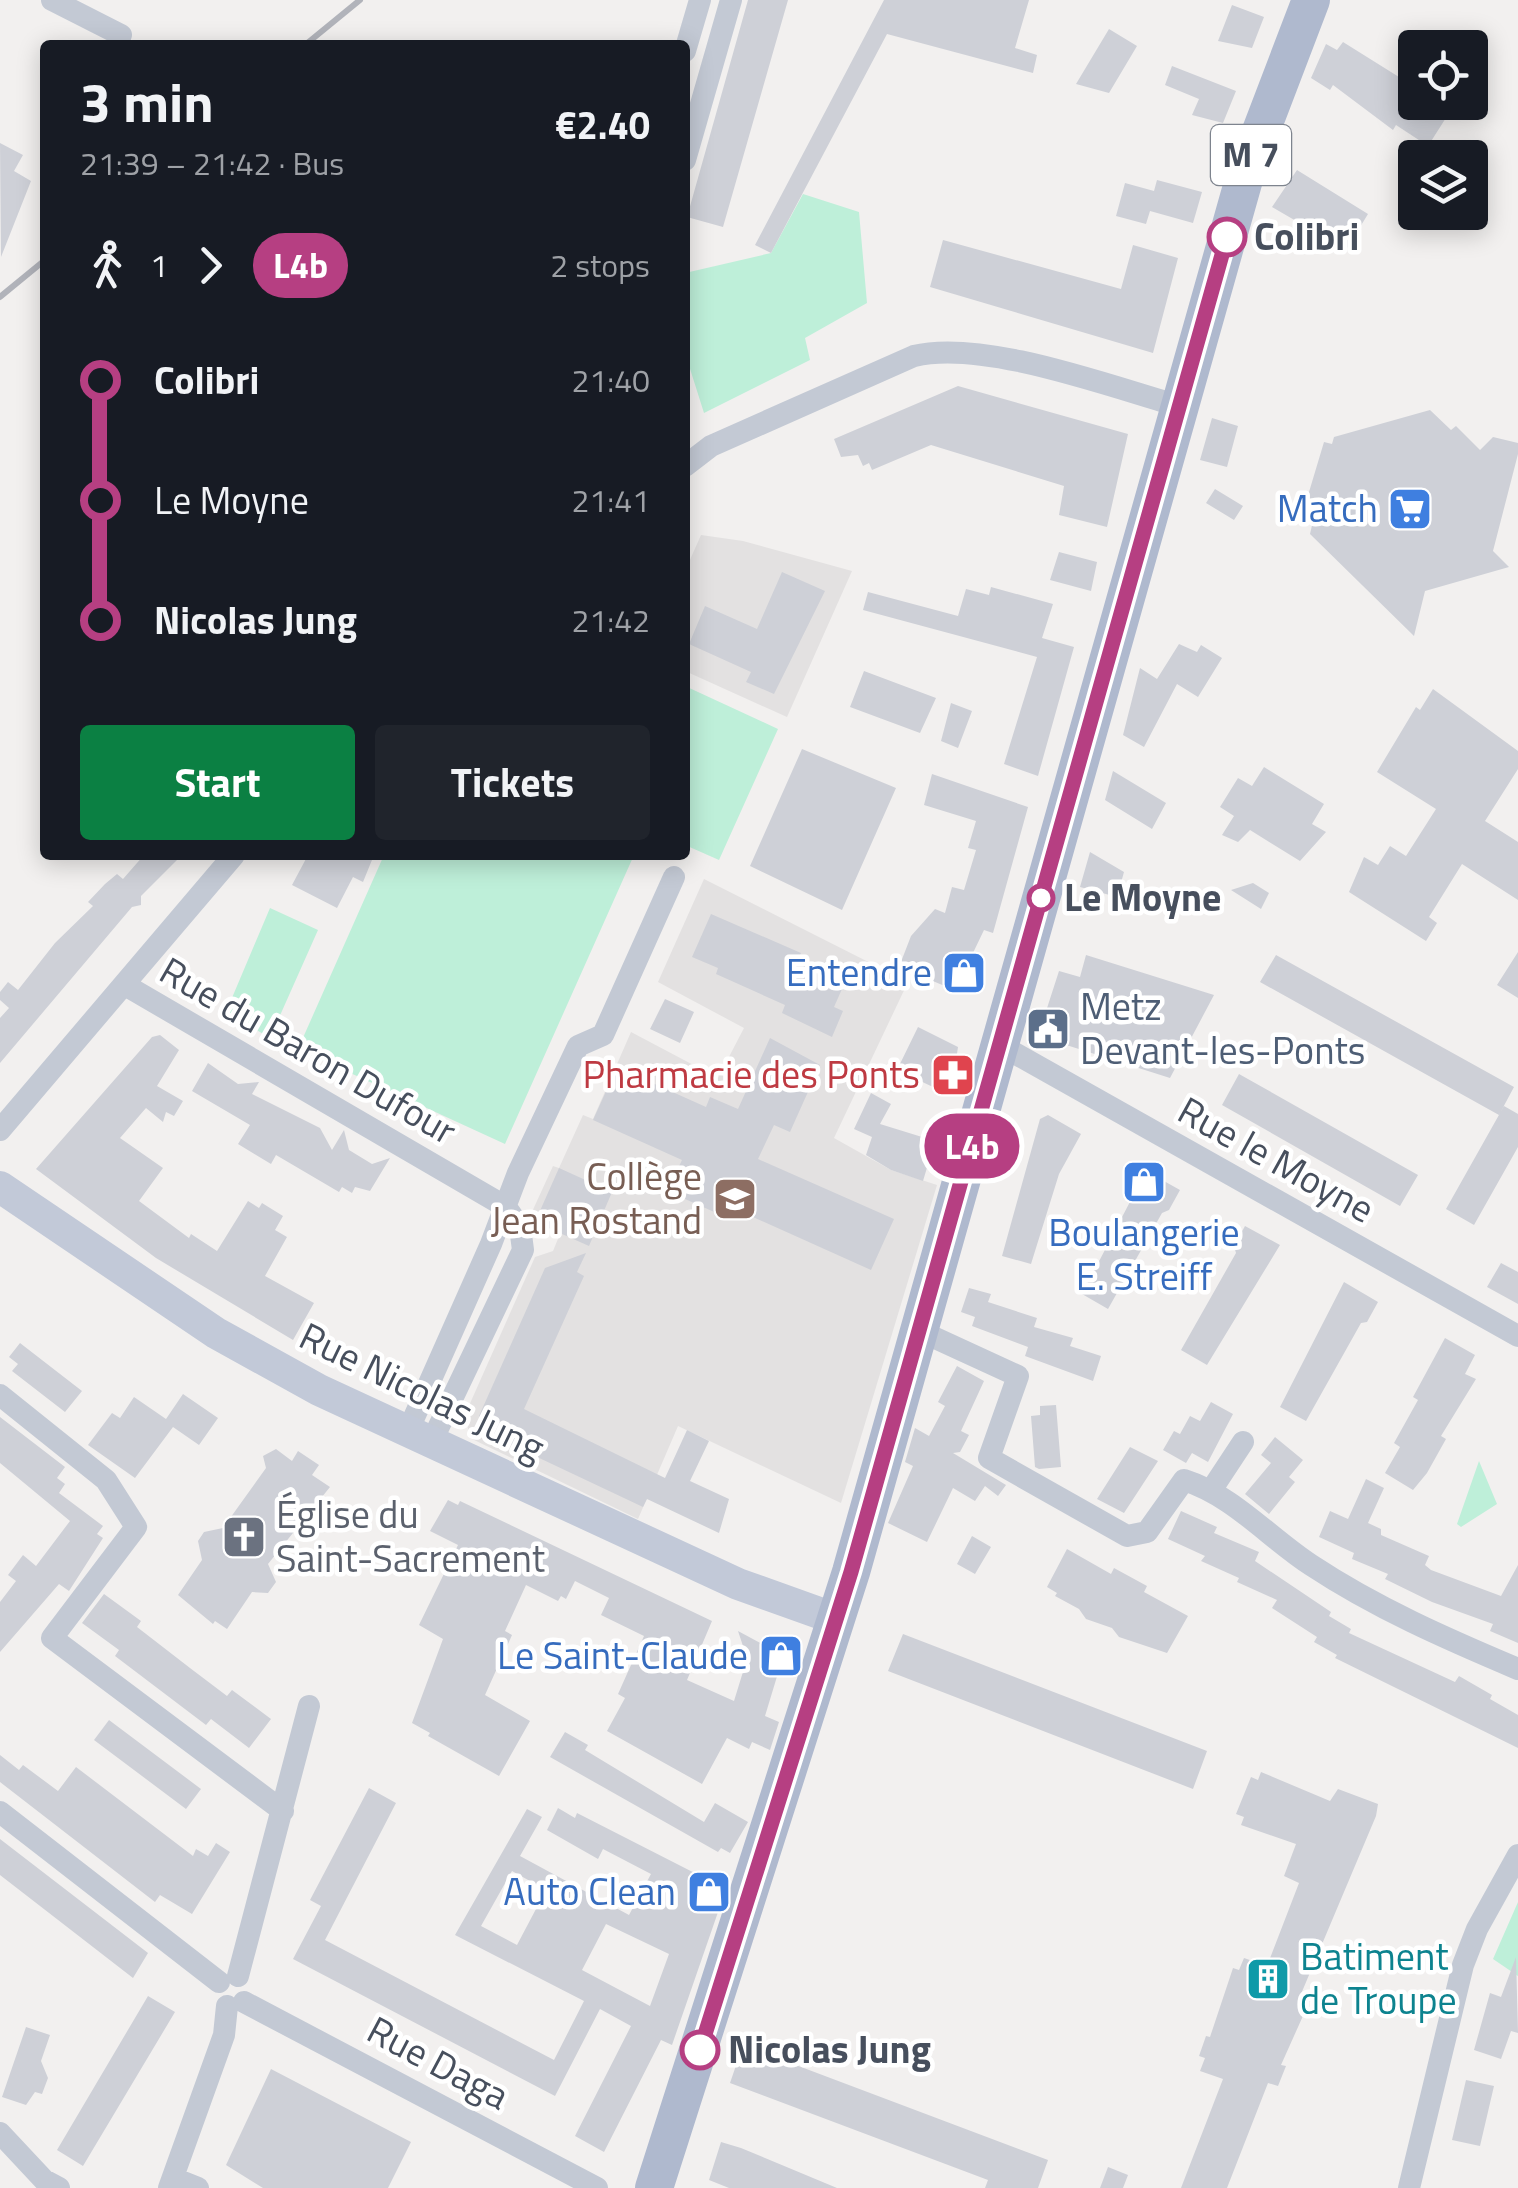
<!DOCTYPE html>
<html lang="en">
<head>
<meta charset="utf-8">
<style>
	:root { --surface:#171b24; --page:#20242c; --text:#f1f3f6; --muted:#9ea1a6; --accent:#0b8043 }
	body { margin:0; font-family:"Titillium Web",sans-serif; background:var(--page); color:var(--text); height:100vh; display:flex; flex-direction:column; font-size:38px; white-space:nowrap }
	* { box-sizing:border-box; margin:0 }
	p { font-size:32px; color:var(--muted) }
	.icon { flex:none; width:55px; height:55px; fill:none; stroke:currentColor; stroke-width:2; stroke-linecap:round; stroke-linejoin:round }
	.map { position:relative; flex:1; overflow:hidden }
	.sheet { position:absolute; left:40px; top:40px; width:650px; height:820px; display:flex; flex-direction:column; background:var(--surface); border-radius:10px; box-shadow:0 5px 25px #0003 }
	.sheet>* { flex:none }
	.badge { padding:0 20px; border-radius:32px; font-size:35px; line-height:65px }
	.buttons { position:absolute; left:1398px; top:30px; display:grid; gap:20px }
	.buttons a { display:grid; place-items:center; width:90px; height:90px; border-radius:10px; background:var(--surface); box-shadow:0 5px 25px #0003; font-size:50px }
	.map>.badge { position:absolute; translate:-50% -50%; box-shadow:0 0 0 5px #fff }
	.legs { display:flex; align-items:center; gap:15px; height:110px; padding:0 40px; font-size:32px }
	.legs p { margin-inline-start:auto }
	.summary { display:flex; align-items:center; justify-content:space-between; height:170px; padding:0 40px }
	h1 { font-size:55px; font-weight:700; line-height:75px }
	.primary-button { display:flex; gap:20px; margin-top:auto; padding:20px 40px }
	.primary-button a { flex:1; height:115px; border-radius:10px; background:var(--accent); color:#fff; font-size:40px; font-weight:700; line-height:115px; text-align:center }
	.primary-button a+a { background:var(--page); color:var(--text) }
	ul { padding:0 40px; list-style:none }
	li { display:flex; align-items:center; gap:35px; height:120px; font-size:38px }
	li i { display:grid; place-items:center; width:15px; height:100%; margin:0 12px; background:currentColor }
	li i::after { content:''; width:25px; height:25px; margin:-12px; border:8px solid; border-radius:50%; background:var(--surface) }
	li p { margin-inline-start:auto }
	li:first-child i { background:linear-gradient(#0000 50%,currentColor 0) }
	li:last-child i { background:linear-gradient(currentColor 50%,#0000 0) }
	.map>svg:first-child { display:block }
	.education { fill:#e3e1e1 }
	.green { fill:#beefd9 }
	.building { fill:#ced0d7; fill-rule:evenodd }
	.lines { fill:none; stroke-linecap:round; stroke-linejoin:round }
	.street { stroke:#c3c9d4; stroke-width:22 }
	.secondary { stroke:#c2c9d8; stroke-width:32 }
	.primary { stroke:#afb9ce; stroke-width:38 }
	.rail { stroke:#b1b3ba; stroke-width:6 }
	.line-1-casing { stroke:#fff; stroke-width:22 }
	.line-1 { stroke:#b63f82; stroke-width:15 }
	.stop-1-dot { fill:#fff; stroke:#b63f82; stroke-width:5 }
	.labels { text-anchor:middle; stroke-width:9; stroke-linejoin:round; paint-order:stroke }
	.shield { fill:#fff; stroke:#7e848e; stroke-width:2.5 }
	.shield-label { font-size:35px; font-weight:bold; fill:#474f5d }
	.stop-label { font-size:38px; font-weight:bold; fill:#474f5d; stroke:#fff; text-anchor:start }
	.shop-label { font-size:38px; fill:#366cbe; stroke:#fff; text-anchor:end }
	.service-label { font-size:38px; fill:#4e5e75; stroke:#fff; text-anchor:start }
	.street-label { font-size:38px; fill:#474f5d; stroke:#fff }
	.health-label { font-size:38px; fill:#be3a42; stroke:#fff; text-anchor:end }
	.education-label { font-size:38px; fill:#785e54; stroke:#fff; text-anchor:end }
	.worship-label { font-size:38px; fill:#5b616d; stroke:#fff; text-anchor:start }
	.culture-label { font-size:38px; fill:#0d838f; stroke:#fff; text-anchor:start }
</style>
</head>
<body>
<div class="map">
<svg width="1518" height="2188" viewBox="0 0 1518 2188">
	<rect width="100%" height="100%" fill="#f2f0ef"/>
	<!-- education -->
	<path class="education" d="M701 535 743 541 852 571 787 717 685 671V571Z
		M704 879 908 982 834 1138 891 1170 937 1185 841 1503 678 1426 638 1519 472 1439 464 1417 535 1257 553 1251 560 1234 531 1214 553 1166 559 1168 583 1115 593 1119 631 1032 718 1078 744 1028 658 982Z"/>
	<!-- green -->
	<path class="green" d="M803 194 859 212 867 303 805 338 810 360 704 413 685 353V273L771 253Z
		M685 686 778 729 719 860 685 845Z
		M384 855H634L505 1144 298 1049Z
		M270 908 318 930 270 1038 226 1012Z
		M1479 1461 1497 1504 1461 1527 1457 1524Z
		M1518 1902V1976L1493 1959Z"/>
	<!-- building -->
	<path class="building" d="M748 0H788L723 227 687 217Z
		M884 0H1029L1015 48 1037 55 1033 73 887 34 771 253 755 245Z
		M1232 5 1264 17 1252 48 1218 41Z
		M1109 29 1137 46 1109 93 1076 84Z
		M1343 42 1415 87V102H1440L1451 110 1428 146 1396 125 1393 130 1333 85 1330 90 1311 78 1326 44 1337 50Z
		M1172 66 1236 91 1223 123 1192 115 1199 99 1165 85Z
		M0 143 23 155 14 171 31 181 1 257Z
		M1297 170 1368 214 1346 250 1272 207Z
		M1157 180 1202 192 1193 223 1150 211 1146 224 1116 216 1125 183 1154 191Z
		M943 240 1121 289 1133 245 1178 258 1153 353 930 287Z
		M958 386 1128 434 1107 527 1059 515 1064 486 931 445 872 470 869 463 863 466 858 455 841 457 834 439Z
		M1430 410 1451 430 1456 426 1480 450 1493 437 1518 443V454L1493 551 1509 567 1425 591 1414 636 1310 534 1317 504 1306 502 1324 442 1332 444 1334 437Z
		M1212 418 1238 426 1227 467 1200 460Z
		M1215 489 1243 506 1234 520 1206 503Z
		M1059 552 1097 562 1091 591 1050 580Z
		M782 572 825 591 774 694 746 682 751 672 689 644 705 606 757 629Z
		M991 587 1053 604 1042 638 1074 647 1038 776 1004 764 1037 657 863 610 868 592 958 616 966 589 989 595Z
		M1179 644 1197 652 1201 645 1222 658 1198 697 1177 684 1144 747 1123 735 1140 668 1157 679Z
		M864 671 936 698 920 733 850 707Z
		M1433 689 1518 751V769L1485 821 1518 842V900L1462 864 1429 917 1437 923 1426 941 1349 892 1364 857 1378 865 1390 846 1406 856 1436 809 1377 772 1416 707 1420 710Z
		M951 703 972 711 958 748 941 741Z
		M802 749 896 788 842 910 750 866Z
		M1264 767 1324 804 1312 824 1326 832 1300 861 1250 830 1238 842 1222 835 1234 816 1220 807 1238 778 1252 786Z
		M1113 771 1166 803 1152 829 1105 800Z
		M932 774 1028 807 993 933 984 930 972 955 978 960 964 994 899 967 911 936 935 909 945 913 952 887 964 890 976 850 968 848 976 821 924 805Z
		M1090 852 1124 872 1117 897 1080 887Z
		M144 855H182L141 896V905L132 907 0 1063V1018L9 1008 0 1000V992L8 982 18 990 55 943 93 906 88 902 105 884 117 874 123 879Z
		M308 855H374L363 882 353 877 337 908 292 885Z
		M1253 883 1269 893 1261 909 1231 890Z
		M711 914 801 953 798 959 846 980 834 1007 843 1011 832 1037 782 1013 785 1005 716 974 718 968 692 957Z
		M1518 952V998L1497 985Z
		M1086 955 1214 995 1170 1078 1038 1036 1059 971 1080 977Z
		M1276 955 1514 1087 1499 1115 1260 982Z
		M665 999 694 1012 680 1043 650 1029Z
		M918 1027 958 1047 952 1087 937 1079 933 1087 897 1070Z
		M160 1035 179 1050 157 1086 183 1101 174 1116 166 1112 163 1122 146 1108 120 1138 163 1168 139 1201 189 1238 191 1234 217 1251 248 1201 259 1208 262 1203 283 1216 275 1230 287 1237 265 1276 314 1303 293 1340 156 1258 36 1169 152 1037Z
		M770 1038 820 1065 790 1132 774 1125 758 1159 894 1219 871 1270 735 1209 730 1219 667 1191 682 1160 593 1120 617 1067 650 1077 648 1081 706 1107 710 1097 738 1109Z
		M208 1063 238 1084 259 1082 252 1094 320 1128 332 1150 344 1130 349 1150 372 1164 390 1158 370 1191 355 1187 352 1193 342 1187 339 1192 276 1155 271 1164 238 1144 250 1125 192 1091Z
		M1239 1074 1418 1175 1400 1206 1222 1105Z
		M871 1093 891 1104 880 1124 935 1141 923 1181 891 1170 866 1155 872 1137 854 1129Z
		M1504 1106 1518 1114V1147L1474 1225 1446 1209Z
		M1048 1115 1081 1134 1059 1174 1031 1264 1002 1256 1040 1119Z
		M559 1168 612 1192 589 1246 535 1222Z
		M1146 1171 1180 1190 1169 1210 1162 1213 1108 1309 1082 1294Z
		M1245 1226 1280 1245 1207 1365 1181 1350 1236 1253 1234 1246Z
		M586 1253 577 1272 584 1276 524 1409 665 1478 687 1430 709 1441 690 1481 729 1499 719 1533 647 1499 643 1507 484 1432 479 1416 545 1268Z
		M1501 1263 1518 1272V1304L1487 1287Z
		M1344 1282 1378 1302 1367 1322 1361 1323 1306 1421 1280 1407Z
		M969 1288 991 1294 988 1302 1037 1318 1034 1327 1073 1338 1070 1346 1101 1356 1093 1381 1025 1356 1028 1347 972 1326 975 1317 961 1312Z
		M1445 1338 1475 1355 1465 1374 1476 1379 1441 1436 1446 1439 1427 1473 1413 1490 1385 1473 1400 1447 1394 1443 1418 1400 1413 1397Z
		M20 1343 82 1391 65 1412 12 1371 18 1364 9 1357Z
		M957 1366 984 1381 961 1431 969 1435 960 1452 953 1453 1006 1485 998 1496 985 1486 975 1501 953 1488 927 1542 888 1523 913 1466 905 1462 915 1428 929 1436 945 1406 938 1402Z
		M183 1394 218 1418 199 1445 173 1427 135 1478 88 1445 112 1413 120 1418 134 1397 166 1419Z
		M1211 1402 1233 1414 1208 1462 1192 1453 1186 1463 1163 1450 1174 1431 1180 1434 1190 1416 1200 1421Z
		M1056 1405 1061 1467 1039 1469 1035 1467 1031 1416 1040 1415V1406Z
		M0 1417 65 1467 57 1478 65 1484 59 1493 103 1526 97 1534 103 1538 69 1591 59 1584 0 1652V1602L16 1581 8 1575 23 1555 36 1566 70 1521 0 1463Z
		M1275 1437 1303 1460 1289 1477 1295 1482 1269 1514 1245 1494 1271 1463 1261 1455Z
		M1130 1447 1158 1461 1124 1513 1097 1499Z
		M276 1449 292 1461 298 1451 319 1465 312 1475 330 1487 268 1564 276 1582 268 1593 252 1592 227 1629 215 1621 213 1624 178 1595 202 1560 198 1541 204 1532 223 1528 266 1468 263 1456Z
		M1366 1479 1384 1488 1368 1523 1381 1529V1535L1429 1556 1425 1565 1431 1570 1501 1596 1518 1565V1643L1490 1631 1493 1624 1432 1602 1385 1579 1388 1574 1352 1559 1354 1553 1319 1537 1330 1511 1348 1519Z
		M448 1500 458 1505 460 1501 712 1621 687 1680 734 1701 746 1662 740 1658 744 1649 738 1631 779 1653 782 1660 765 1716 779 1722 770 1750 752 1742 749 1749 727 1738 702 1784 607 1731 625 1698 618 1694 644 1636 601 1615 609 1598 575 1581 566 1599 561 1596 558 1601 526 1585 505 1631 512 1635 485 1695 530 1721 499 1776 428 1736 430 1733 412 1723 443 1639 419 1625 458 1545 430 1531Z
		M1181 1511 1217 1527 1214 1533 1259 1552 1255 1561 1331 1612 1329 1616 1351 1629 1349 1633 1455 1682 1459 1676 1492 1695 1490 1699 1518 1715V1748L1335 1658 1337 1655 1314 1642 1317 1637 1272 1608 1277 1600 1237 1582 1239 1578 1201 1561 1205 1556 1168 1539Z
		M972 1536 991 1547 975 1574 957 1564Z
		M1067 1549 1111 1574 1114 1568 1147 1586 1144 1592 1188 1616 1167 1653 1119 1637 1112 1628 1086 1619 1079 1609 1055 1596 1057 1593 1047 1587Z
		M104 1594 141 1621 137 1627 190 1668 227 1696 232 1690 271 1719 249 1748 211 1719 206 1725 115 1656 119 1650 82 1623Z
		M903 1634 1207 1751 1193 1789 888 1671Z
		M109 1720 201 1789 186 1809 94 1740Z
		M565 1732 588 1745 585 1750 704 1822 715 1803 748 1822 730 1853 721 1848 718 1852 550 1757Z
		M0 1755 19 1770 23 1765 58 1791 76 1767 193 1856 196 1849 208 1856 216 1843 230 1852 192 1914 160 1895 155 1902 0 1782Z
		M1261 1772 1330 1801 1338 1789 1378 1804 1376 1816 1301 1994 1311 1998 1281 2065 1286 2066 1278 2086 1268 2083 1227 2188H1181L1223 2079 1200 2071 1205 2058 1199 2056 1206 2036 1210 2037 1233 1968 1239 1970 1244 1958 1267 1966 1299 1883 1284 1876 1296 1844 1241 1825 1244 1817 1236 1814 1251 1777 1258 1780Z
		M369 1788 396 1803 325 1940 554 2060 584 2001 455 1935 527 1809 542 1817 520 1856 629 1915 651 1874 603 1849 598 1859 547 1830 558 1808 575 1818 577 1813 726 1889 672 2045 661 2040 604 2152 575 2136 631 2026 600 2009 555 2096 293 1959 321 1906 310 1900ZM512 1871 546 1890 517 1945 481 1926ZM606 1924 669 1954 650 2006 582 1970Z
		M0 1839 148 1953 133 1978 0 1875Z
		M1516 1957 1518 2033 1511 2031 1501 2059 1474 2050 1490 1993 1501 1997Z
		M148 1996 175 2012 83 2166 57 2150Z
		M26 2027 50 2035 41 2061 48 2078 42 2094 35 2092 26 2105 2 2097Z
		M743 2045 1048 2160 1038 2188H985L988 2180 730 2083Z
		M271 2069 411 2142 388 2188H263L226 2165Z
		M1466 2080 1494 2086 1480 2146 1452 2140Z
		M721 2142 741 2148 837 2188H729L709 2180Z
		M1108 2167 1128 2175 1123 2188H1100Z"/>
	<g class="lines">
		<!-- street -->
		<path class="street" d="M52 0 121 35
			M685 51 700 0
			M685 160 731 0
			M685 466 711 446 914 356C982 339 1109 386 1179 406
			M125 985 506 1207 520 1227 523 1250 431 1443
			M1000 1045 1518 1336
			M0 1130 234 855
			M920 1331 1018 1376 989 1458 1127 1536 1147 1532 1184 1480C1234 1496 1268 1537 1311 1565 1376 1608 1447 1639 1518 1669
			M0 1395 106 1480 136 1527 52 1638 283 1811
			M408 1431 491 1244 518 1173 578 1046 603 1035 674 877
			M1212 1489 1243 1442
			M0 1812 219 1982
			M238 1976 309 1706
			M244 2002 597 2188
			M0 2133 44 2180 59 2188
			M173 2178 198 2188
			M169 2188 224 2035 227 2006
			M1409 2188 1463 1965 1477 1929 1518 1855"/>
		<!-- secondary -->
		<path class="secondary" d="M0 1187 216 1333 319 1390 738 1584 836 1619"/>
		<!-- primary -->
		<path class="primary" d="M654 2188 851 1572 1248 165 1311 0"/>
		<!-- rail -->
		<path class="rail" d="M305 45 360 0
			M0 297 45 260"/>
	</g>
	<g class="lines">
		<defs>
			<path id="line-1" d="M700 2050 851 1572 1227 237"/>
		</defs>
		<!-- line-1 casing -->
		<use href="#line-1" class="line-1-casing"/>
		<!-- line-1 -->
		<use href="#line-1" class="line-1"/>
	</g>
	<!-- icons -->
	<defs>
		<symbol id="supermarket-square" viewBox="-11 -11 22 22"><rect x="-9" y="-9" width="18" height="18" rx="4" fill="#3f7fe0" stroke="#fff"/><path d="M-6-5.5h2.5l.6 2H6L4.5 2H-2.5L-4.4-4H-6ZM-1.5 3.2a1.3 1.3 0 1 0 .1 0ZM3 3.2a1.3 1.3 0 1 0 .1 0Z" fill="#fff"/></symbol>
		<symbol id="shop-square" viewBox="-11 -11 22 22"><rect x="-9" y="-9" width="18" height="18" rx="4" fill="#3f7fe0" stroke="#fff"/><path d="M-5-2.5h2.3a2.7 3.5 0 0 1 5.4 0H5L5.5 6h-11ZM-1.5-2.5h3a1.5 2.3 0 0 0-3 0Z" fill="#fff"/></symbol>
		<symbol id="civic-square" viewBox="-11 -11 22 22"><rect x="-9" y="-9" width="18" height="18" rx="4" fill="#5c6f8a" stroke="#fff"/><path d="M-.6-6.5H3V-4.5H.6V-3L4-1V1h2V6H-6V1h2V-1L-.6-3ZM-1.2 2.5V6h2.4V2.5Z" fill="#fff"/></symbol>
		<symbol id="pharmacy-square" viewBox="-11 -11 22 22"><rect x="-9" y="-9" width="18" height="18" rx="4" fill="#e0444e" stroke="#fff"/><path d="M-2-6h4v4h4v4h-4v4h-4v-4h-4v-4h4Z" fill="#fff"/></symbol>
		<symbol id="school-square" viewBox="-11 -11 22 22"><rect x="-9" y="-9" width="18" height="18" rx="4" fill="#8d6e63" stroke="#fff"/><path d="M0-5L7-2L0 1L-7-2ZM-4 1L0 2.5L4 1V4Q0 6-4 4Z" fill="#fff"/></symbol>
		<symbol id="church-square" viewBox="-11 -11 22 22"><rect x="-9" y="-9" width="18" height="18" rx="4" fill="#6b7280" stroke="#fff"/><path d="M-1.2-6h2.4v3.5h3.3v2.4h-3.3V6h-2.4V-.1h-3.3v-2.4h3.3Z" fill="#fff"/></symbol>
		<symbol id="building-square" viewBox="-11 -11 22 22"><rect x="-9" y="-9" width="18" height="18" rx="4" fill="#0f9aa8" stroke="#fff"/><path d="M-4-6H4V6H1V3H-1V6H-4ZM-2.5-4.3h1.7v1.8h-1.7ZM.8-4.3h1.7v1.8H.8ZM-2.5-1h1.7V.8h-1.7ZM.8-1h1.7V.8H.8Z" fill="#fff"/></symbol>
	</defs>
	<g fill-rule="evenodd">
		<use href="#supermarket-square" x="1385" y="484" width="50" height="50"/>
		<use href="#shop-square" x="939" y="948" width="50" height="50"/>
		<use href="#civic-square" x="1023" y="1004" width="50" height="50"/>
		<use href="#pharmacy-square" x="928" y="1050" width="50" height="50"/>
		<use href="#shop-square" x="1119" y="1157" width="50" height="50"/>
		<use href="#school-square" x="710" y="1174" width="50" height="50"/>
		<use href="#church-square" x="219" y="1512" width="50" height="50"/>
		<use href="#shop-square" x="756" y="1631" width="50" height="50"/>
		<use href="#shop-square" x="684" y="1867" width="50" height="50"/>
		<use href="#building-square" x="1243" y="1954" width="50" height="50"/>
	</g>
	<!-- markers -->
	<g class="stop-1-dot">
		<circle cx="1227" cy="237" r="18"/>
		<circle cx="1041" cy="898" r="12"/>
		<circle cx="700" cy="2050" r="18"/>
	</g>
	<g class="labels">
		<!-- shield labels -->
		<rect class="shield" x="1211" y="125" width="80" height="60" rx="8"/>
		<g class="shield-label">
			<text x="1251" y="167">M 7</text>
		</g>
		<!-- stop labels -->
		<g class="stop-label">
			<text x="1254" y="250">Colibri</text>
			<text x="1064" y="911">Le Moyne</text>
			<text x="728" y="2063">Nicolas Jung</text>
		</g>
		<!-- shop labels -->
		<g class="shop-label">
			<text x="1378" y="522">Match</text>
			<text x="932" y="986">Entendre</text>
			<text x="1144" y="1246" text-anchor="middle">Boulangerie<tspan x="1144" dy="44">E. Streiff</tspan></text>
			<text x="748" y="1669">Le Saint-Claude</text>
			<text x="676" y="1905">Auto Clean</text>
		</g>
		<!-- service labels -->
		<g class="service-label">
			<text x="1080" y="1020">Metz<tspan x="1080" dy="44">Devant-les-Ponts</tspan></text>
		</g>
		<!-- street labels -->
		<g class="street-label">
			<text transform="translate(308 1051) rotate(30)" y="13">Rue du Baron Dufour</text>
			<text transform="translate(1276 1160) rotate(29)" y="13">Rue le Moyne</text>
			<text transform="translate(422 1392) rotate(26)" y="13">Rue Nicolas Jung</text>
			<text transform="translate(438 2063) rotate(28)" y="13">Rue Daga</text>
		</g>
		<!-- health labels -->
		<g class="health-label">
			<text x="920" y="1088">Pharmacie des Ponts</text>
		</g>
		<!-- education labels -->
		<g class="education-label">
			<text x="702" y="1190">Collège<tspan x="702" dy="44">Jean Rostand</tspan></text>
		</g>
		<!-- worship labels -->
		<g class="worship-label">
			<text x="276" y="1528">Église du<tspan x="276" dy="44">Saint-Sacrement</tspan></text>
		</g>
		<!-- culture labels -->
		<g class="culture-label">
			<text x="1300" y="1970">Batiment<tspan x="1300" dy="44">de Troupe</tspan></text>
		</g>
	</g>
</svg>
<div class="buttons">
<a><svg class="icon" aria-label="locate" viewBox="0 0 24 24"><circle cx="12" cy="12" r="6"/><path d="M12 2v4M12 18v4M2 12h4M18 12h4"/></svg></a>
<a><svg class="icon" aria-label="layers" viewBox="0 0 24 24"><path d="M12 4l9 5-9 5-9-5zM3 14l9 5 9-5"/></svg></a>
</div>
<b class="badge" style="left:972px;top:1146px;background:#b63f82;color:#fff">L4b</b>
<section class="sheet">
<div class="summary"><div><h1>3 min</h1><p>21:39 – 21:42 · Bus</p></div><b>€2.40</b></div>
<div class="legs"><svg class="icon" aria-label="walk" viewBox="0 0 24 24"><circle cx="13" cy="4" r="2"/><path d="M13 8l-2 6 4 7M11 14l-3 7M7 12l3-4h3l4 4"/></svg>1<svg class="icon" aria-label="forward" viewBox="0 0 24 24"><path d="M9 5l7 7-7 7"/></svg><b class="badge" style="background:#b63f82;color:#fff">L4b</b><p>2 stops</p></div>
<ul>
<li><i style="color:#b63f82"></i><b>Colibri</b><p>21:40</p></li>
<li><i style="color:#b63f82"></i><span>Le Moyne</span><p>21:41</p></li>
<li><i style="color:#b63f82"></i><b>Nicolas Jung</b><p>21:42</p></li>
</ul>
<div class="primary-button"><a>Start</a><a>Tickets</a></div>
</section>
</div>
</body>
</html>
